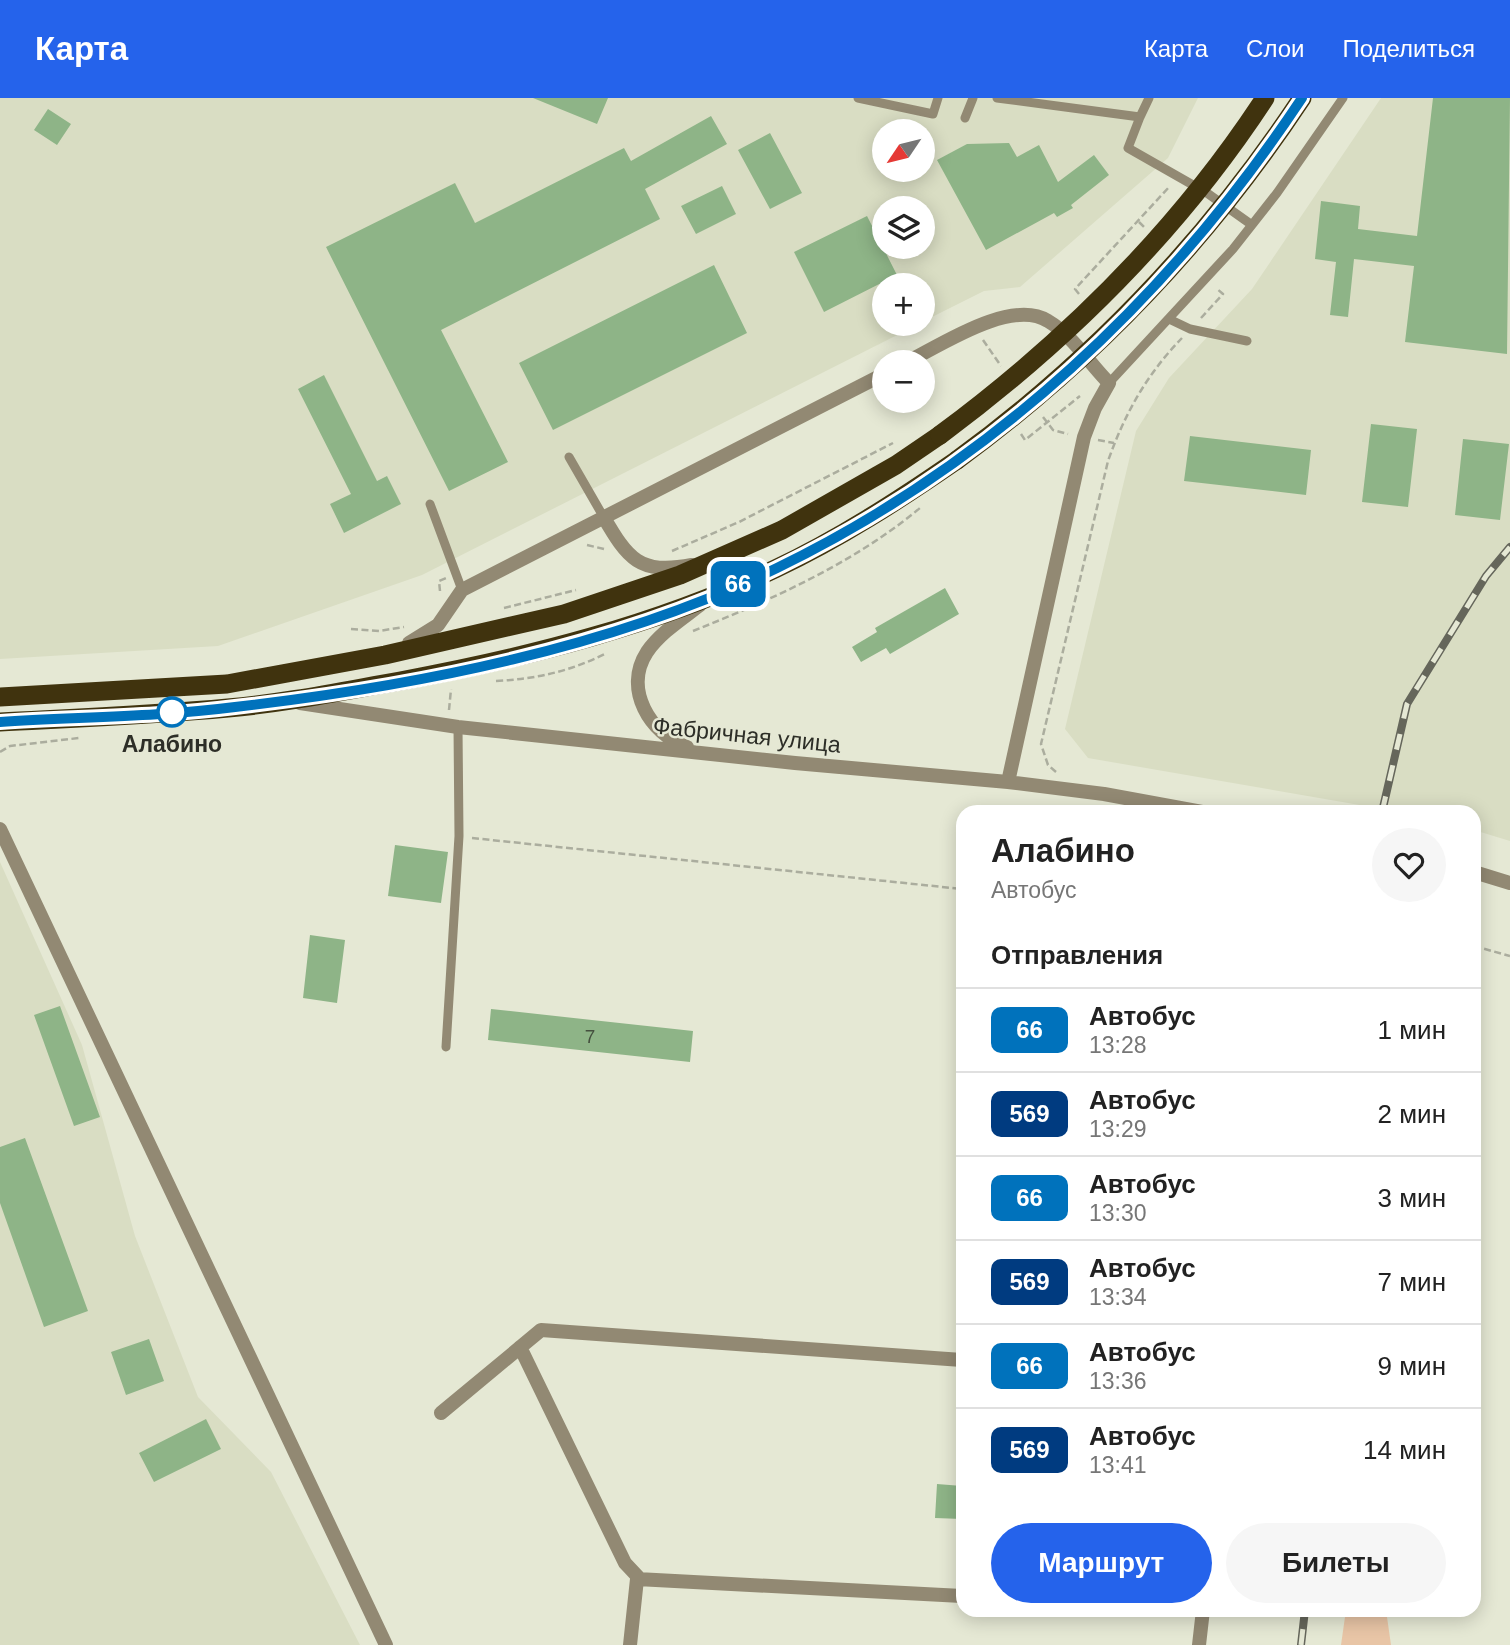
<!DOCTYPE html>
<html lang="ru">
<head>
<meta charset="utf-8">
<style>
	:root { --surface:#fff; --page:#f6f6f6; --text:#222; --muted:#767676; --line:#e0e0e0; --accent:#2563eb }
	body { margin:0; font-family:Helvetica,sans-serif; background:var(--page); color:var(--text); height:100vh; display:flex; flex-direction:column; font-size:26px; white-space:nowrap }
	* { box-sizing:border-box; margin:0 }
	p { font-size:23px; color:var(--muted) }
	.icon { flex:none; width:38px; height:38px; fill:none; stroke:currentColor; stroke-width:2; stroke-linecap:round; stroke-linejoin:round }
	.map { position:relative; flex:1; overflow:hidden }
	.details { position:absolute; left:956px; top:707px; width:525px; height:812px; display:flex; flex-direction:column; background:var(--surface); border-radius:21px; box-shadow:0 4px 18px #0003 }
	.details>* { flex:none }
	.badge { padding:0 14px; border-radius:10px; font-size:24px; line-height:46px }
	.needle { width:46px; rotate:235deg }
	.buttons { position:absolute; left:872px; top:21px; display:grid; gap:14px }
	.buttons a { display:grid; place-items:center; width:63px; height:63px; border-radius:50%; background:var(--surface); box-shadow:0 4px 18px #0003; font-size:35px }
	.map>.badge { position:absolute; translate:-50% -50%; box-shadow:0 0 0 4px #fff }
	h2 { padding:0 35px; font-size:26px; line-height:63px }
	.round { display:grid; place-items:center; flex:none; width:74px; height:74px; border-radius:37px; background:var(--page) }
	.headline { display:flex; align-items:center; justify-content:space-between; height:119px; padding:0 35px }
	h1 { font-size:33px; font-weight:800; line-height:52px }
	.button { display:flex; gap:14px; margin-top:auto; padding:14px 35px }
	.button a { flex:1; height:80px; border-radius:42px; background:var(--accent); color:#fff; font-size:28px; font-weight:800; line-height:80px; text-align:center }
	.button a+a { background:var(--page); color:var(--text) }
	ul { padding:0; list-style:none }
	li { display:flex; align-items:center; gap:21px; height:84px; padding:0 35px; border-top:2px solid var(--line) }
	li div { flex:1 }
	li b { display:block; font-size:26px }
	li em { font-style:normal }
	li .badge { min-width:77px; font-weight:700; text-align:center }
	header { display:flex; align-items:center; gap:42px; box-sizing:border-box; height:98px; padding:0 35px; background:var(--accent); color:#fff }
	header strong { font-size:33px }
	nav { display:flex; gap:38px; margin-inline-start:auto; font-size:24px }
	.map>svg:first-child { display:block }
	.built { fill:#d9ddc3; fill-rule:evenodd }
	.green { fill:#e8c5a6 }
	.building { fill:#8eb487 }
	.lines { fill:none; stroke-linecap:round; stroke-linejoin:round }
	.path { stroke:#abad9e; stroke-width:2.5; stroke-dasharray:7 3.5; stroke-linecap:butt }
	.service { stroke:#928973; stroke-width:9 }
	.minor { stroke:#928973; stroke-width:14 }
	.tertiary { stroke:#928973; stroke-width:14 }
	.trunk { stroke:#40330e; stroke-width:19 }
	.rail-casing { stroke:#65665b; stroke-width:8 }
	.rail { stroke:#e5e8d4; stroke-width:5; stroke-dasharray:16; stroke-linecap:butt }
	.path-bridge { stroke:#abad9e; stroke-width:2.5; stroke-dasharray:7 3.5; stroke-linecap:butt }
	.trunk-bridge { stroke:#40330e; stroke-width:19 }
	.line-casing { stroke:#fff; stroke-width:16 }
	.line { stroke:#0072bc; stroke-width:10 }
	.stop-dot { fill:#fff; stroke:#0072bc; stroke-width:3.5 }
	.labels { text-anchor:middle; stroke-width:5; stroke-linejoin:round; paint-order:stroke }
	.number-label { font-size:19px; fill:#45503f }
	.street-label { font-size:23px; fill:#2d2e27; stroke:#e5e8d4 }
	.stop-label { font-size:23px; font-weight:bold; fill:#2d2e27; stroke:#e5e8d4 }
</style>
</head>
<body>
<header>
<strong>Карта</strong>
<nav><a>Карта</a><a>Слои</a><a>Поделиться</a></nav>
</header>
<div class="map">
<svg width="1510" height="1547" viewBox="0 0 1510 1547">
	<rect width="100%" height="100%" fill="#e5e8d4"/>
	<!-- built -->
	<path class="built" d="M0 0H1198L1168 60 1020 189 984 193 922 224V187H884V226H919L422 477 218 548 0 561ZM884 33H922V72H884ZM884 110H922V149H884Z
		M1381 0H1510V743L1474 732V714H1400L1088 660 1065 631 1136 333 1169 280 1252 191Z
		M0 764 82 947 135 1138 198 1299 271 1374 360 1547H0Z"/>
	<!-- green -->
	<path class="green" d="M1346 1512H1386L1391 1547H1341Z"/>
	<!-- building -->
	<path class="building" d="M533 0H608L597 26Z
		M1433 0H1510L1507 256 1405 244 1414 168 1354 161 1348 219 1330 217 1336 164 1315 161 1321 103 1360 108 1358 131 1417 138Z
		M48 11 71 26 57 47 34 32Z
		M711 18 727 46 645 91 660 121 441 232 508 364 449 393 326 149 455 85 475 125 624 50 631 63Z
		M770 35 802 95 770 111 738 52Z
		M1009 45 1017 59 1039 47 1058 84 1094 57 1109 77 1071 107 1073 110 1057 119 1054 115 986 152 937 62 967 46Z
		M722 88 736 116 696 136 681 108Z
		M867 118 897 177 824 214 794 154Z
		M714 167 747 235 553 332 519 265Z
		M324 277 377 383 387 378 401 406 344 435 330 406 351 396 298 291Z
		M1371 326 1417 331 1408 409 1362 404Z
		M1190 338 1311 352 1306 397 1184 383Z
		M1463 341 1509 346 1500 422 1455 417Z
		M945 490 959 516 890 556 886 550 861 564 852 549 877 534 875 530Z
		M395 747 448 754 441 805 388 798Z
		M310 837 345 842 337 905 303 900Z
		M60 908 100 1019 74 1028 34 917Z
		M491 911 693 933 690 964 488 942Z
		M25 1040 88 1213 44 1229 0 1105V1049Z
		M149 1241 164 1283 126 1297 111 1254Z
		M206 1321 221 1351 154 1384 139 1355Z
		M937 1386 962 1388V1421L935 1420Z"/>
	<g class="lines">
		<!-- path -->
		<path class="path" d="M1139 124 1144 129
			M1079 196 1075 191 1170 88
			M1201 220 1223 196 1216 190
			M983 242 1001 268
			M1043 319 1053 332 1068 336
			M1098 342 1114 345
			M587 447 604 451
			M672 453 739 424 893 345
			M440 493 439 483 446 480
			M504 510 576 492
			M351 531 379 533 404 529
			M693 533C773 501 854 465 920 410
			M496 583C537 581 571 573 607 555
			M449 612 451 591
			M0 654 10 648 79 640
			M1056 674 1048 667 1041 646 1108 363C1125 315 1147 276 1182 240
			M472 740 962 791
			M1474 848 1510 858"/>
		<!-- service -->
		<path class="service" d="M858 0 933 16 938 0
			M997 0 1140 19 1149 0
			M1140 19 1128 50 1207 95 1252 127
			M965 20 973 0
			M1169 221 1190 231 1247 243
			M1109 285 1233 151 1277 95 1343 0
			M569 359 603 418
			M430 406 462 492
			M446 949 459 738 458 629"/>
		<!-- minor -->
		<path class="minor" d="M0 731 386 1547
			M520 1249 625 1465 640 1481
			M441 1315 541 1232 962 1262
			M630 1547 637 1481 962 1498
			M1199 1547 1203 1512"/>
		<!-- tertiary -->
		<path class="tertiary" d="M907 264C941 247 1011 200 1048 223 1072 237 1090 266 1109 285L1095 310 1084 339 1008 684
			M603 418C628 461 639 477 692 467
			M409 545 438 527 462 492 884 276
			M300 605 458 629 795 665 1008 684 1104 696 1202 714
			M687 649C650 636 623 591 647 554 660 535 682 521 700 507
			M1474 774 1510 785"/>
		<!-- trunk -->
		<path class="trunk" d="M0 599 227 586 385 557 564 516 680 477 782 432 896 367 940 337
			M0 624C76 620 152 617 228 610 286 605 343 593 400 583 529 559 656 527 775 471 839 441 899 402 957 362"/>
		<defs>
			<path id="rail" d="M1382 714 1407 606 1486 478 1510 449
				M1301 1547 1305 1512"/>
		</defs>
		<!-- rail casing -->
		<use href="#rail" class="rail-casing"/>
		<!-- rail -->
		<use href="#rail" class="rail"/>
		<!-- path-bridge -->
		<path class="path-bridge" d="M1021 336 1025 342 1080 298"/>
		<!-- trunk-bridge -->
		<path class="trunk-bridge" d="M940 337C1067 243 1178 133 1265 0
			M957 362C1095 261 1208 142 1302 0"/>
	</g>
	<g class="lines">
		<defs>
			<path id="line" d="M0 624C78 619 157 619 235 609 416 588 612 550 777 470 993 365 1170 199 1302 0"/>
		</defs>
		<!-- line casing -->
		<use href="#line" class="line-casing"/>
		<!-- line -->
		<use href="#line" class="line"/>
	</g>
	<!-- markers -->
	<circle class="stop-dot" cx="172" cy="614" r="14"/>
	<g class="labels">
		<!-- number labels -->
		<g class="number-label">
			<text x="590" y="945">7</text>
		</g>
		<!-- street labels -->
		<g class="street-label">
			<text transform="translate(747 637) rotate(6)" y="8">Фабричная улица</text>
		</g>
		<!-- stop labels -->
		<g class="stop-label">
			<text x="172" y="654">Алабино</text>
		</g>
	</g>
</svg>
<div class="buttons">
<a><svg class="needle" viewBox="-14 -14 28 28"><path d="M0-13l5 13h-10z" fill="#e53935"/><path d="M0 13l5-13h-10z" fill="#767676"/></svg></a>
<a><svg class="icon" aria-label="layers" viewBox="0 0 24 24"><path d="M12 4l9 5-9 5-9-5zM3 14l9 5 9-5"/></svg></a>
<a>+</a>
<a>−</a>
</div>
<b class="badge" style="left:738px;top:486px;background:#0072bc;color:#fff">66</b>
<section class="details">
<div class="headline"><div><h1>Алабино</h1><p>Автобус</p></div><a class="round"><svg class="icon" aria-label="heart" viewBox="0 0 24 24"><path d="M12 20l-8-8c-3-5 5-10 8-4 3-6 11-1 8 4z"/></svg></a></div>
<h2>Отправления</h2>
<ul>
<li><span class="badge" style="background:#0072bc;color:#fff">66</span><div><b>Автобус</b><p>13:28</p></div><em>1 мин</em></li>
<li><span class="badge" style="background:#003b80;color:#fff">569</span><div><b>Автобус</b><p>13:29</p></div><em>2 мин</em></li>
<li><span class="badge" style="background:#0072bc;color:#fff">66</span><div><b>Автобус</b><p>13:30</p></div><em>3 мин</em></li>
<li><span class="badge" style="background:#003b80;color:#fff">569</span><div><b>Автобус</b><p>13:34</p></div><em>7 мин</em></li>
<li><span class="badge" style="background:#0072bc;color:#fff">66</span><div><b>Автобус</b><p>13:36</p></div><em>9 мин</em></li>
<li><span class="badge" style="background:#003b80;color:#fff">569</span><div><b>Автобус</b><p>13:41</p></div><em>14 мин</em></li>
</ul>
<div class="button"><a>Маршрут</a><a>Билеты</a></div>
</section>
</div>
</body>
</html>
